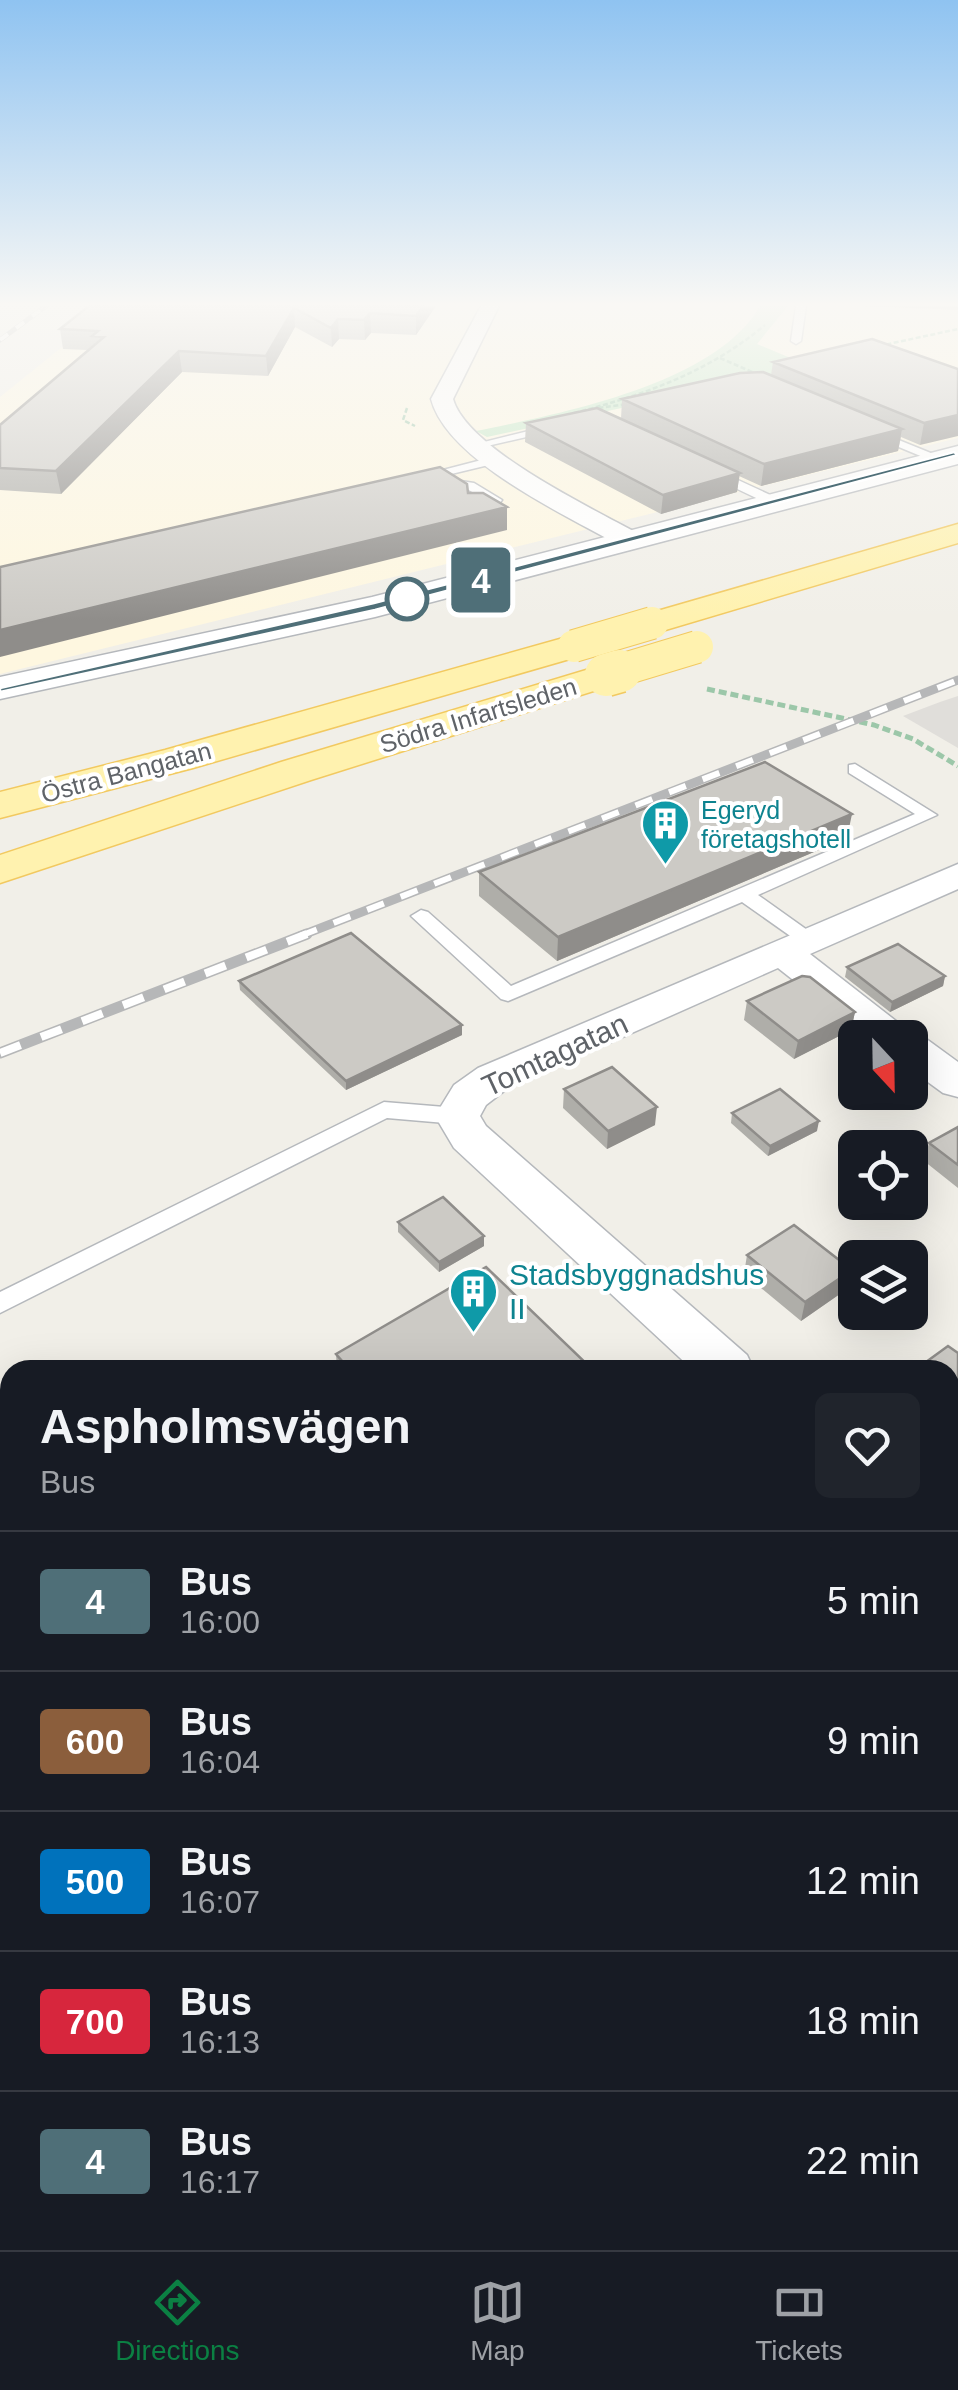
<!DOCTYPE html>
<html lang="en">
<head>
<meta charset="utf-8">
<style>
	:root { --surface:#171b24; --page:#20242c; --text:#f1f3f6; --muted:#9ea1a6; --line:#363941; --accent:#0b8043 }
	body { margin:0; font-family:Helvetica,sans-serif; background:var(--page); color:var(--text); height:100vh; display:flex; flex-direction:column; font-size:38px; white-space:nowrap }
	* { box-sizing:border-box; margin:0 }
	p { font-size:32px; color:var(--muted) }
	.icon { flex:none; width:55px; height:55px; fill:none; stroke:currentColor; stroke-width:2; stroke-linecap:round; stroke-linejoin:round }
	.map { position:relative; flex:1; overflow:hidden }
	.details { position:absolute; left:0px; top:1360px; width:960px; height:890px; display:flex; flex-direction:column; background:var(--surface); border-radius:30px 30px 0 0; box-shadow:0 10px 40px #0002 }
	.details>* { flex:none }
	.badge { padding:0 20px; border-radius:8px; font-size:35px; line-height:65px }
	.needle { width:65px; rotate:158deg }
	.fabs { position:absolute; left:838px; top:1020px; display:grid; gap:20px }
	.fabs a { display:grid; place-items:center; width:90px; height:90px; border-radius:15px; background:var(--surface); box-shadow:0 10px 40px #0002; font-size:50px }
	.map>.badge { position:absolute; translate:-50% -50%; box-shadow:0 0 0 5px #fff }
	.round { display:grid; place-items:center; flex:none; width:105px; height:105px; border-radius:15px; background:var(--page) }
	.summary { display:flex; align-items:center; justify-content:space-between; height:170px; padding:0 40px }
	h1 { font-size:48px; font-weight:800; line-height:75px }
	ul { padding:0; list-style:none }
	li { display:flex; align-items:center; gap:30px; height:140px; padding:0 40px; border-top:2px solid var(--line) }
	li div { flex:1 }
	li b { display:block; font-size:38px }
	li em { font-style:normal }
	li .badge { min-width:110px; font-weight:700; text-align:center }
	.dock { display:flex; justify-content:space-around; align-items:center; height:140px; border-top:2px solid var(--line); background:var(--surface); font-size:28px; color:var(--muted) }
	.dock a { display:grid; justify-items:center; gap:5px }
	.dock .active { color:var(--accent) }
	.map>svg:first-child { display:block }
	.commercial { fill:#fef7e0 }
	.industrial { fill:#e0deda }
	.green { fill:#c5e8c5 }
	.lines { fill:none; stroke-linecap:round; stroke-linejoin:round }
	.service-casing { stroke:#b5b8bc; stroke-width:3 }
	.minor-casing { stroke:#b5b8bc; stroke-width:3 }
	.tertiary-casing { stroke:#b5b8bc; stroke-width:3 }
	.primary-casing { stroke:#f2c960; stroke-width:3 }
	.path-far2 { stroke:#9cc7a9; stroke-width:2.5; stroke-dasharray:5 2.5; stroke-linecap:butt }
	.path-far1 { stroke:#9cc7a9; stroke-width:5; stroke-dasharray:8 4; stroke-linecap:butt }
	.path { stroke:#9cc7a9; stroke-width:10; stroke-dasharray:16 8; stroke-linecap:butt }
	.service { fill:#fff; fill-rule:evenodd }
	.minor { fill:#fff; fill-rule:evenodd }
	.tertiary { fill:#fff; fill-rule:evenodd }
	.primary { fill:#fff2af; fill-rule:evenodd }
	.rail-far2-casing { stroke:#b6b7b8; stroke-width:5 }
	.rail-far1-casing { stroke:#b6b7b8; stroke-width:9 }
	.rail-casing { stroke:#b6b7b8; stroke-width:11 }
	.rail-far2 { stroke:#fff; stroke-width:4; stroke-dasharray:10; stroke-linecap:butt }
	.rail-far1 { stroke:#fff; stroke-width:6; stroke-dasharray:18; stroke-linecap:butt }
	.rail { stroke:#fff; stroke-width:8; stroke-dasharray:22; stroke-linecap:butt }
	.primary-bridge-far1-casing { stroke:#f2c960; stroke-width:34; stroke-linecap:butt }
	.primary-bridge-casing { stroke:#f2c960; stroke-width:45; stroke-linecap:butt }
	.primary-bridge-far1 { stroke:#fff2af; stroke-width:32 }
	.primary-bridge { stroke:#fff2af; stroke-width:42 }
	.wall { fill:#afaea9 }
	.shaded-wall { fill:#8f8d8a }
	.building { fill:#cccac5; stroke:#8f8d8a; stroke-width:2.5 }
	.line { fill:#4f6f78; stroke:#fff; stroke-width:2.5 }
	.stop-dot { fill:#fff; stroke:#4f6f78; stroke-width:5 }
	.labels { text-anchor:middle; stroke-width:8; stroke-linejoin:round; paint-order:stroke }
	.far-street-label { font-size:25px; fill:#5f6368; stroke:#fff }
	.far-culture-label { font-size:25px; fill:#0d838f; stroke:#fff; text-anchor:start }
	.street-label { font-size:30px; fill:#5f6368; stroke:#fff }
	.culture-label { font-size:30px; fill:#0d838f; stroke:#fff; text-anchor:start }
</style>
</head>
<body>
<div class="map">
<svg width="958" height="2250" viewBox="0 0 958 2250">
	<rect width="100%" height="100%" fill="#f1efe8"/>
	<!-- commercial -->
	<path class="commercial" d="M113 306H958V438L0 674V397Z"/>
	<!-- industrial -->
	<path class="industrial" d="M958 696V748L903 716 940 702Z"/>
	<!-- green -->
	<path class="green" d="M760 306H788L757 344 812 367 487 437 476 431C559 414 716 384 760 306Z"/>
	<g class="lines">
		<defs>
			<path id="service" d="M796 306H806L801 341 796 344 791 341Z
				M553 425 557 430 474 449 468 446Z
				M874 430 943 458 945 460 935 462 870 435Z
				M497 456 501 458V462L418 482 412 478Z
				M712 468 779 499 781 502 771 505 708 475V469Z
				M441 478 474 483 502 500 493 511 471 514V508L488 501 467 489 437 485 435 482Z
				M855 764 937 815 758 895 817 937 820 941 817 945H803L742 902 508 1001 501 999 411 916 421 910 428 912 511 986 915 814 849 773V765Z
				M384 1102 457 1108 468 1116 457 1124 387 1118 0 1313V1292Z"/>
			<path id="minor" d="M481 306H499L453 399C467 449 593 509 639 534L643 540 639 546H621C567 516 447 461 431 399Z
				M958 864V889L810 954 914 1035 925 1038 958 1062V1097L943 1093 910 1069V1038H867L778 968 508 1088 486 1105 480 1116 486 1126 747 1355 754 1370H693L454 1148 435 1116 454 1085 478 1068Z
				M958 1506V1604L950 1601V1509Z"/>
			<path id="tertiary" d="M958 446V464L375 617 0 699V677L372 597Z"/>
			<path id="primary" d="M958 524V543L652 634 640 630 634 623 640 616Z
				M574 635 587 638 592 646 587 654 193 768 0 818V792L165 750Z
				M606 664 619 667 625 675 619 683 311 780 0 883V855L281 762Z"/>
		</defs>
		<!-- service casing -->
		<use href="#service" class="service-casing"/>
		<!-- minor casing -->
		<use href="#minor" class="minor-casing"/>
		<!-- tertiary casing -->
		<use href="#tertiary" class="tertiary-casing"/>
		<!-- primary casing -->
		<use href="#primary" class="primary-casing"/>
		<!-- path-far2 -->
		<path class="path-far2" d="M879 346 958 329
			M720 358 759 375
			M407 408 403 420 415 426
			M591 409 628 404
			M574 413C644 395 709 372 765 325"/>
		<!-- path-far1 -->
		<path class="path-far1" d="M707 689 874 725 913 739 958 766"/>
		<!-- path -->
		<path class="path" d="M771 2240 779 2250
			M715 2250 724 2240"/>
		<!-- service -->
		<use href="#service" class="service"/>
		<!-- minor -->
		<use href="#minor" class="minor"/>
		<!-- tertiary -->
		<use href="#tertiary" class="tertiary"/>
		<!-- primary -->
		<use href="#primary" class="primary"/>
		<defs>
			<path id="rail-far2" d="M0 340 46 306"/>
			<path id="rail-far1" d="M300 936 958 680"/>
			<path id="rail" d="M0 1053 307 934"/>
		</defs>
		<!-- rail-far2 casing -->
		<use href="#rail-far2" class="rail-far2-casing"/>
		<!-- rail-far1 casing -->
		<use href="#rail-far1" class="rail-far1-casing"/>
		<!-- rail casing -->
		<use href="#rail" class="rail-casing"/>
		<!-- rail-far2 -->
		<use href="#rail-far2" class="rail-far2"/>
		<!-- rail-far1 -->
		<use href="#rail-far1" class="rail-far1"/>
		<!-- rail -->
		<use href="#rail" class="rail"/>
		<defs>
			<path id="primary-bridge-far1" d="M574 646 652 623
				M611 673 697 647"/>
			<path id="primary-bridge" d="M606 675 620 671"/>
		</defs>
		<!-- primary-bridge-far1 casing -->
		<use href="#primary-bridge-far1" class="primary-bridge-far1-casing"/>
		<!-- primary-bridge casing -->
		<use href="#primary-bridge" class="primary-bridge-casing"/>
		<!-- primary-bridge-far1 -->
		<use href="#primary-bridge-far1" class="primary-bridge-far1"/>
		<!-- primary-bridge -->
		<use href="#primary-bridge" class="primary-bridge"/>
	</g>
	<!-- wall -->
	<path class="wall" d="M89 306H436L416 335 371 333 365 340 339 339 332 347 295 327 268 376 182 372 61 494 0 490V425L88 350 63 349 60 329Z
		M862 306H958V310Z
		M773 362 958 369 920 445 901 437 898 451 761 486 739 476 737 492 661 514 525 442 526 423 621 419 622 399 771 375Z
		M847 838 557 961 479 896V872Z
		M847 967 945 976 943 986 890 1012 845 977Z
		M239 981 462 1025V1035L346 1090 240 990Z
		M747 1001 855 1012 851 1030 794 1059 744 1020Z
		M564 1089 655 1125 607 1149 563 1108Z
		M732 1113 817 1131 768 1156 731 1123Z
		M958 1127V1188L924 1161 929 1143Z
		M398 1222 484 1246 439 1272 398 1232Z
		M747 1255 847 1289 801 1321 744 1274Z
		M958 1353V1453L950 1447V1370Z
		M336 1354 593 1370H337Z"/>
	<!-- shaded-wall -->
	<path class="shaded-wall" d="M423 306H436L416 335V316Z
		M294 308 295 327 268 376 266 356Z
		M370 313 371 333 365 340 364 320Z
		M338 319 339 339 332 347 331 328Z
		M179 351 182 372 61 494 56 471Z
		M958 415V436L920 445 924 423Z
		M902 429 898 451 761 486 764 464Z
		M740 473 737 492 661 514 663 495Z
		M507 507V530L0 657V630Z
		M852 814 847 838 557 961 558 937Z
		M945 976 943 986 890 1012 892 1002Z
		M855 1012 851 1030 794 1059 798 1041Z
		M462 1025V1035L346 1090V1081Z
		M657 1107 655 1125 607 1149 608 1131Z
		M819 1121 817 1131 768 1156 770 1146Z
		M484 1236V1246L439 1272V1262Z
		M852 1270 847 1289 801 1321 805 1302Z"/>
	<!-- building -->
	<path class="building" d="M89 306H423L416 316 370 313 364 320 338 319 331 328 294 308 266 356 179 351 56 471 0 468V425L104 337 92 336 98 331 60 329Z
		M872 339 958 369V415L924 423 773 362Z
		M763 372 902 429 764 464 622 399 740 373Z
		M597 408 740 473 663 495 526 423Z
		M440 467 467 484 468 493H483L507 507 0 630V567Z
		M765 762 852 814 558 937 479 872Z
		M351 933 462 1025 346 1081 239 981Z
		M898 944 945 976 892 1002 847 967Z
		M802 976 810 977 855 1012 798 1041 747 1001Z
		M612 1067 657 1107 608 1131 564 1089Z
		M780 1089 819 1121 770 1146 732 1113Z
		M958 1127V1165L929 1143Z
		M443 1197 484 1236 439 1262 398 1222Z
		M794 1225 852 1270 805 1302 747 1255Z
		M486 1267 593 1370H350L336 1354Z
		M948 1346 958 1353V1430L950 1423V1370H915Z
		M10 1533V1996L0 1975V1539Z
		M958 2172V2250H890L899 2240H950V2181Z
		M129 2240H475L481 2250H134Z"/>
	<!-- sky -->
	<linearGradient id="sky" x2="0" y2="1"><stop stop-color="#8fc3f1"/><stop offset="0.49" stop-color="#f9f8f5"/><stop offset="1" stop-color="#f9f8f5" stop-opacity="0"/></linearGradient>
	<rect width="958" height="621" fill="url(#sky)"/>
	<!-- line -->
	<path class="line" d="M954 452 958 455 375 610 0 692V688L374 603Z"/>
	<!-- icons -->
	<defs>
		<symbol id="building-pin" viewBox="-11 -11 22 30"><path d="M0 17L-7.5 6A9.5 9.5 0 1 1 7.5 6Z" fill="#0f9aa8" stroke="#fff"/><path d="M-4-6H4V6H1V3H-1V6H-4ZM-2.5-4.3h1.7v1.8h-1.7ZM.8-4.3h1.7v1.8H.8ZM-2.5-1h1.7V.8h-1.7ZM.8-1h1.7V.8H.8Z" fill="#fff"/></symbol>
	</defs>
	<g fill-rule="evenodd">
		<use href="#building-pin" x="638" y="796" width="55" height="75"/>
		<use href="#building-pin" x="446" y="1264" width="55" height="75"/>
	</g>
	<!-- markers -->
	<circle class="stop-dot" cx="407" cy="599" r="20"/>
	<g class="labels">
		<!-- far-street labels -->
		<g class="far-street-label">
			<text transform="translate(478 715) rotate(-17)" y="9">Södra Infartsleden</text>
			<text transform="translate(126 772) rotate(-15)" y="9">Östra Bangatan</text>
		</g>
		<!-- far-culture labels -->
		<g class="far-culture-label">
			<text x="701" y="819">Egeryd<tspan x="701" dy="29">företagshotell</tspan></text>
		</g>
		<!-- street labels -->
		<g class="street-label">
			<text transform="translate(555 1055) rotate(-25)" y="10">Tomtagatan</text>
		</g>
		<!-- culture labels -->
		<g class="culture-label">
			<text x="509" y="1285">Stadsbyggnadshus<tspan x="509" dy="34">II</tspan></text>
		</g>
	</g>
</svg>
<div class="fabs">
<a><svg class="needle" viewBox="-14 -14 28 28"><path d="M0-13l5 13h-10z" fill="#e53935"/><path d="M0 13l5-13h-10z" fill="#9ea1a6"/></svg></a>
<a><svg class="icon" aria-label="locate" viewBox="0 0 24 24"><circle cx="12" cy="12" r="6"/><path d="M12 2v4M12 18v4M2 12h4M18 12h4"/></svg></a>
<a><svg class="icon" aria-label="layers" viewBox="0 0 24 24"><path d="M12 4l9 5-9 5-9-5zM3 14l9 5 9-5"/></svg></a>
</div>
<b class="badge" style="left:481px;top:580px;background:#4f6f78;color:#fff">4</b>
<section class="details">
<div class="summary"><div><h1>Aspholmsvägen</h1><p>Bus</p></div><a class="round"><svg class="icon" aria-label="heart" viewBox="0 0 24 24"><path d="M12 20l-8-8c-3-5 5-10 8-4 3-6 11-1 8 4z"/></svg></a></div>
<ul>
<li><span class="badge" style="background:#4f6f78;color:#fff">4</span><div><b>Bus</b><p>16:00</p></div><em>5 min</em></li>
<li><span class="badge" style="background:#8b5e3c;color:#fff">600</span><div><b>Bus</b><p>16:04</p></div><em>9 min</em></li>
<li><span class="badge" style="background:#0072bc;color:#fff">500</span><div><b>Bus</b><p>16:07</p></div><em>12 min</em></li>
<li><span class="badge" style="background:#d7263d;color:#fff">700</span><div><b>Bus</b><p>16:13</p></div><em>18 min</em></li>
<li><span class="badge" style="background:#4f6f78;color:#fff">4</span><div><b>Bus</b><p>16:17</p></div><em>22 min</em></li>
</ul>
</section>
</div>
<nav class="dock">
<a class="active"><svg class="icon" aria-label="directions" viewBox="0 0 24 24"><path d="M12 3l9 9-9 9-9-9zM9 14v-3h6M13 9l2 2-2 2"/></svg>Directions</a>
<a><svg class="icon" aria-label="map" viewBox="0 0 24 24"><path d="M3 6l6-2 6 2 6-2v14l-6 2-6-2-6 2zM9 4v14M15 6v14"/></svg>Map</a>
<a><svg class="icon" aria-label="tickets" viewBox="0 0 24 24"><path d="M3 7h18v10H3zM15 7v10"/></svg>Tickets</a>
</nav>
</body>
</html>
